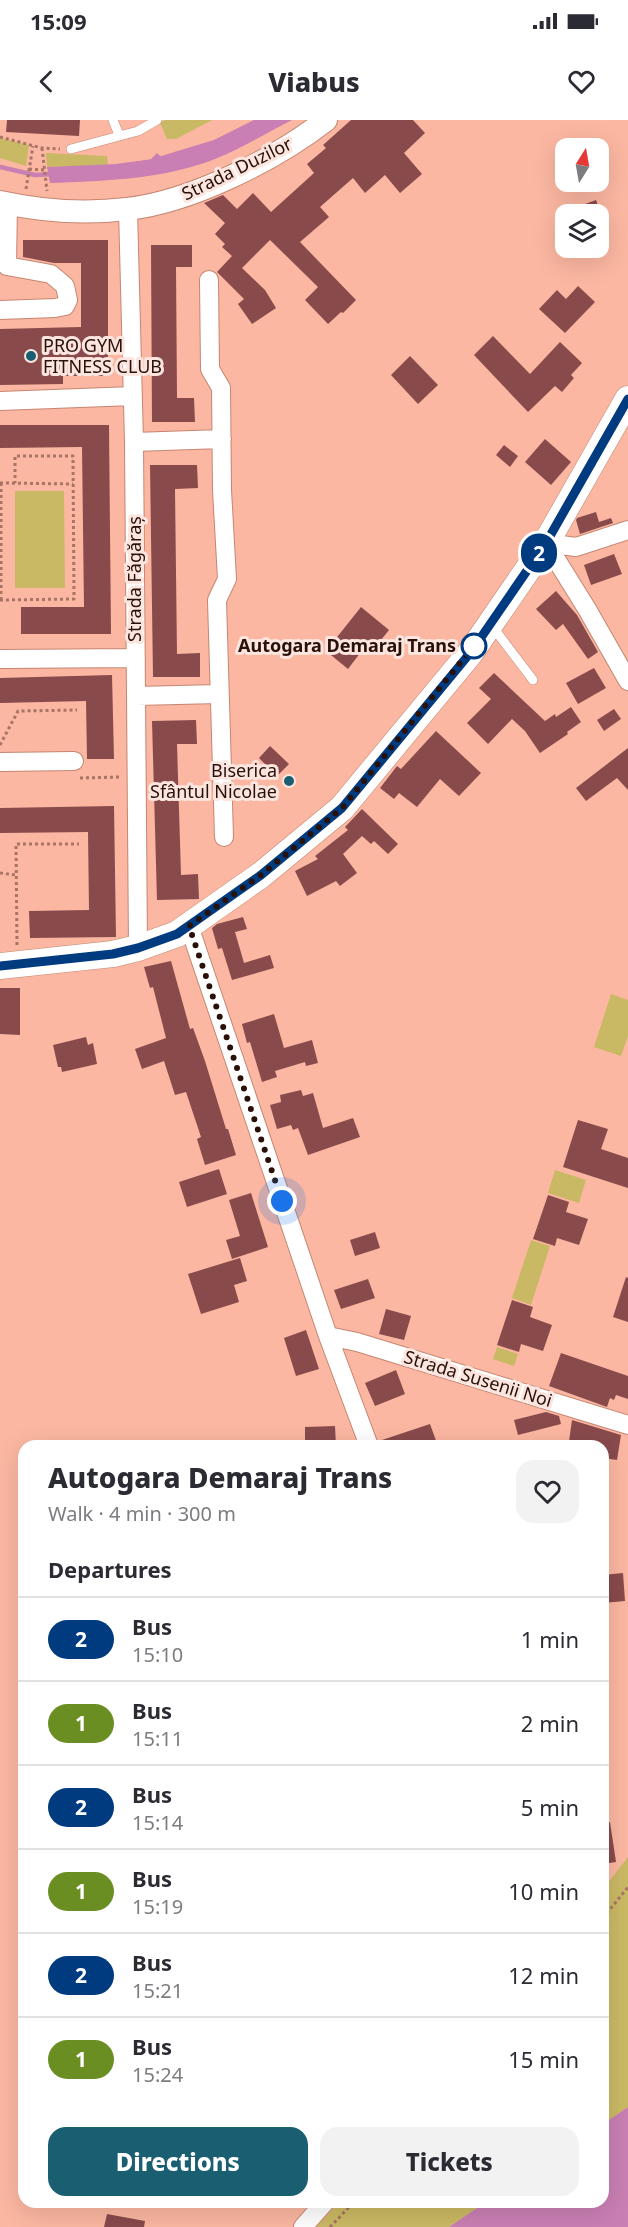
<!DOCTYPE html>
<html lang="en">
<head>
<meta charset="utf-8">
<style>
	:root { --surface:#fff; --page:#f2f2f3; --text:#2b2b33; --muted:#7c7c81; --line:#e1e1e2; --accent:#1a5f71 }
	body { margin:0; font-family:"Noto Sans",sans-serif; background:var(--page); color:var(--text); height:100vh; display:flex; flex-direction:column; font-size:22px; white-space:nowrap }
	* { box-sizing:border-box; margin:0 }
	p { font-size:20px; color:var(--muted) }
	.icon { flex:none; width:33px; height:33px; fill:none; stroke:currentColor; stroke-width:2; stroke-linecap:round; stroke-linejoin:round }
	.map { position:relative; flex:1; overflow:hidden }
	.sheet { position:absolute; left:18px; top:1320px; width:591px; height:768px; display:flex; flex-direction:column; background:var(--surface); border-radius:18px; box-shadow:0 6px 24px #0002 }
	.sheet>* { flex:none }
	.badge { padding:0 12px; border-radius:20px; font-size:21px; line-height:39px }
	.needle { width:39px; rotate:11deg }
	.controls { position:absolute; left:555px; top:18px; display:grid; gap:12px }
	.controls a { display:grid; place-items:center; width:54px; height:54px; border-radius:12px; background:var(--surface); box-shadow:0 6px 24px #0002; font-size:30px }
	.you { position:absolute; width:30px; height:30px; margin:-15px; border:4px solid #fff; border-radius:50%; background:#1a73e8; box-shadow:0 0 0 9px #1a73e833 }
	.map>.badge { position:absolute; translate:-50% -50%; box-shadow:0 0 0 3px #fff }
	h2 { padding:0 30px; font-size:22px; line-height:54px }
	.round { display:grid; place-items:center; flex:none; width:63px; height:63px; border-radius:18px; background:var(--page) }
	.summary { display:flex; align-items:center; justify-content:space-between; height:102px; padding:0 30px }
	h1 { font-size:28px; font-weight:800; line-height:45px }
	.button { display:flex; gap:12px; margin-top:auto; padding:12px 30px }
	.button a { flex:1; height:69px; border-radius:18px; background:var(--accent); color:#fff; font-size:24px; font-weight:800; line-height:69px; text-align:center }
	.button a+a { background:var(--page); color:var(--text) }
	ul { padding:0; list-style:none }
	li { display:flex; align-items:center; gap:18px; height:84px; padding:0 30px; border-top:2px solid var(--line) }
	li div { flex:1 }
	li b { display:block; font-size:22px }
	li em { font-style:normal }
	li .badge { min-width:66px; font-weight:700; text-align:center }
	.status { display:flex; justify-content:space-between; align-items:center; height:42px; padding:0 30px; background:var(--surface); direction:ltr }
	.status svg { height:16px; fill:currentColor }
	header { display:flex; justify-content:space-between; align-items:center; height:78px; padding:0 30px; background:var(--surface); font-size:27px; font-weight:800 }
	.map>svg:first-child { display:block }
	.green { fill:#cab964 }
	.water { fill:#c97fb3 }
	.pier { fill:#fbb7a1 }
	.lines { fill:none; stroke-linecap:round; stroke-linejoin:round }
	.stream { stroke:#c97fb3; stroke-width:4.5 }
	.building { fill:#894a4c }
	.service-casing { stroke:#c68671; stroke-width:10 }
	.minor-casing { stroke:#c68671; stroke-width:20 }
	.tertiary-casing { stroke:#c68671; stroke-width:24 }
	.secondary-casing { stroke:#c68671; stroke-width:27 }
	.path { stroke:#a87565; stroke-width:3; stroke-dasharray:3 3; stroke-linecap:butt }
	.service { stroke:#fff; stroke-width:9 }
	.minor { stroke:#fff; stroke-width:18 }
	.tertiary { stroke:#fff; stroke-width:22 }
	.secondary { stroke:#fff; stroke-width:26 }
	.line-casing { stroke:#fff; stroke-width:14 }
	.line { stroke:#003b80; stroke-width:9 }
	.walk { stroke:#291109; stroke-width:6; stroke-dasharray:0 10.8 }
	.poi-dot { fill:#1a5f71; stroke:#fbe5de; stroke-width:2 }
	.stop-dot { fill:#fff; stroke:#003b80; stroke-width:3 }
	.labels { text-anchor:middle; stroke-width:6; stroke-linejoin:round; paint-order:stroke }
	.street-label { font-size:18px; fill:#291109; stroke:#fbe5de }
	.poi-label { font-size:18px; fill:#291109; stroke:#fbe5de; text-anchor:start }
	.stop-label { font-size:18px; font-weight:bold; fill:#291109; stroke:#fbe5de; text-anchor:end }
</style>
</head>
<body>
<div class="status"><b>15:09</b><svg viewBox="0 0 49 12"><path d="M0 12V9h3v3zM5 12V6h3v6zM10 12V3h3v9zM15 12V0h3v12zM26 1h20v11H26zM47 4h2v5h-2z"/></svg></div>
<header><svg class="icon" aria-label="back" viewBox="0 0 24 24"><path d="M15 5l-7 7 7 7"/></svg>Viabus<svg class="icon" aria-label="heart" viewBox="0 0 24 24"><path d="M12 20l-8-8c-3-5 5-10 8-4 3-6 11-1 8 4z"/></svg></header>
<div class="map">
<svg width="628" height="2107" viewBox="0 0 628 2107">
	<rect width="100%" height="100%" fill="#fbb7a1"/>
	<!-- green -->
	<path class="green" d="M165 0H212L176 19H167L160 3Z
		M0 18 29 25 26 46 0 38Z
		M46 33 107 36 108 45 47 47Z
		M15 371H64L65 468H15Z
		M611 874 628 880V916L621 936 594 927Z
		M555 1050 586 1060 579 1083 548 1073Z
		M531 1120 550 1126 531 1185 512 1178Z
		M497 1227 518 1234 514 1246 493 1239Z
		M628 1737V1987L603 2004V1769Z
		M339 2082H486L449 2107H316Z"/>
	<!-- water -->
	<path class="water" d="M254 0H292C262 15 233 34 201 44 152 60 100 61 50 63L47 47 116 44 151 39 157 32 161 36 214 20Z
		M628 1987V2107H449L486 2082H603V2004Z"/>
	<!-- pier -->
	<path class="pier" d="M157 30 162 33 171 30 174 32 160 36 157 33 151 39 130 42 134 38 150 36Z"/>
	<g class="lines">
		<!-- stream -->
		<path class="stream" d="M0 47 35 55 54 54"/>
	</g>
	<!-- building -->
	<path class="building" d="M7 0H80L79 16 6 12Z
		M351 0H413L425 13 404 33 422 54 400 73 385 55 365 73 353 58 320 87 329 97 300 122 356 180 343 193 341 192 328 204 305 180 318 167 270 120 242 148 265 170 276 188 252 204 238 184 244 179 217 152 232 136 222 127 225 124 215 114 225 103 204 83 223 75 237 89 253 73 271 92 314 53 307 44 326 28 323 25Z
		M596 80 601 94H562L561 93Z
		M23 120H108V256H63V264L0 265V209L81 207V143H54L23 137Z
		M151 125H192V147H176L177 278H194L195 302H152Z
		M578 166 595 182 565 213 539 189 557 170 566 179Z
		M493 216 530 254 560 222 582 243 571 255 574 258 562 272 555 266 528 292 474 235Z
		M410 236 438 265 418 284 391 255Z
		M0 305H109L111 514H21V487H84L82 327 0 328Z
		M545 319 571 342 551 365 525 342Z
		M504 325 518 336 510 347 496 335Z
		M150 345H197L198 368 175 369 177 534 200 533V557H153Z
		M596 392 599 402 611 398 613 403 580 414 576 400 577 398Z
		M614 434 622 454 591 465 584 445Z
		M556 471 577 495 598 532 588 539 563 504 556 510 536 489Z
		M361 487 389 510 373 530 367 524 348 549 326 531Z
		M594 548 606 568 578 584 566 563Z
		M494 553 545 601 555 594 556 597 571 587 581 602 567 612 568 614 540 633 525 611 512 599 488 624 467 603 491 579 479 568Z
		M112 555 114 639H87L86 581 0 583V558Z
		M614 589 621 599 604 611 597 600Z
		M196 600 197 624H177L181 755 198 754 199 779 157 780 152 601Z
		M436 611 481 653 459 676 440 659 417 687 399 673 394 679 380 668 397 646 401 649Z
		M270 626 289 644 277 656 259 638Z
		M628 628V670L617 658 586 681 576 668Z
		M114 686 116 817 30 818 29 791 89 790 88 712 0 713V688Z
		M362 689 398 724 388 734 374 721 371 724 362 716 343 734 357 753 340 766 336 761 307 776 295 751 318 739 315 736 348 710 345 707Z
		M243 797 247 809 235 812 244 843 270 835 274 848 232 860 222 828 218 829 212 808 217 804Z
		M171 841 190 909 193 908 205 941 226 1009H228L236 1035 205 1045 197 1019 201 1017 186 972 175 975 164 941 142 949 135 929 166 918 153 867 150 868 144 847Z
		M0 868H20V915L0 914Z
		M274 894 284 928 312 920 318 943 306 946 305 942 275 951 277 957 262 962 250 922 247 923 242 904Z
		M86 917 88 925 93 923 97 944 62 952 61 947H58L53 925Z
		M301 970 303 976 313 973 323 1008 353 998 360 1017 308 1035 298 1008 293 1010 291 1005 277 1009 270 985 281 982 280 975Z
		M578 1000 608 1009 601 1029 628 1038V1068L563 1047Z
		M219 1049 227 1074 187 1087 179 1062Z
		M251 1073 268 1127 232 1139 226 1120 240 1116 229 1080Z
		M548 1075 569 1082 566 1092 588 1099 579 1125 557 1118 555 1126 533 1119Z
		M375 1112 380 1128 355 1136 350 1120Z
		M240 1138 247 1161 234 1165 239 1182 201 1194 188 1154Z
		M626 1157 628 1158V1202L613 1197Z
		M368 1159 375 1178 341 1189 334 1170Z
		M512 1180 533 1187 530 1197 552 1205 543 1231 521 1224 519 1232 497 1225Z
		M386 1189 411 1196 404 1220 379 1214Z
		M306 1210 319 1249 296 1256 284 1218Z
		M561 1233 628 1256V1279L616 1275 614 1280 610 1278 607 1287 549 1266Z
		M396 1250 405 1274 375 1286 365 1263Z
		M546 1292 559 1296 561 1304 518 1315 514 1300Z
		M572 1300 621 1315 617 1340 603 1338V1326L569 1321Z
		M430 1304 438 1326H380L379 1321Z
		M335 1306 336 1326H305V1307Z
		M623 1453 625 1481 603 1483V1455Z
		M603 1702H610L616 1742 603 1744Z
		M107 2094 145 2101 144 2107H104Z"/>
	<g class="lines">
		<defs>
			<path id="service" d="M113 0 119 15
				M71 29 138 11 157 0
				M492 506 533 560"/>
			<path id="minor" d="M128 89 134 322 138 828
				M209 160 210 249 221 268 222 370 227 459 217 480 224 717
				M0 190 55 188 65 186 68 180 65 166 51 154 7 146 8 83
				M0 281 133 276
				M134 322 222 319
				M546 423 587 489 628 561
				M546 423 576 427 628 410
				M0 539 136 538
				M136 576 219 574
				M0 642 74 641
				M189 806 328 1216 369 1326
				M328 1216 357 1222 628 1305
				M303 2107 325 2082"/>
			<path id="tertiary" d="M0 82C41 91 86 94 127 89 191 82 276 39 326 0"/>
			<path id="secondary" d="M0 846 113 834 138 828 177 814 261 755 342 688 471 532 546 423 628 279"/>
		</defs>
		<!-- service casing -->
		<use href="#service" class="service-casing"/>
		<!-- minor casing -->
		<use href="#minor" class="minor-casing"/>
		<!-- tertiary casing -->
		<use href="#tertiary" class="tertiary-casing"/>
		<!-- secondary casing -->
		<use href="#secondary" class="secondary-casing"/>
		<!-- path -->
		<path class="path" d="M0 17 42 28 60 29
			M42 28 47 71
			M29 49 44 50
			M26 69 33 26
			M0 363 73 364
			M0 480 74 479 73 336H15V363
			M1 480V363
			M0 625 18 591 77 590
			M80 658 121 657
			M0 753 16 755
			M17 825 16 724H79
			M603 1798 628 1767
			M330 2107 354 2082"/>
		<!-- service -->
		<use href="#service" class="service"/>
		<!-- minor -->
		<use href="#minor" class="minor"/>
		<!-- tertiary -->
		<use href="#tertiary" class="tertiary"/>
		<!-- secondary -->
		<use href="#secondary" class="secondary"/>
	</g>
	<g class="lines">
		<defs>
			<path id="line" d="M0 846 113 834 138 828 177 814 261 755 342 688 471 532 546 423 628 279"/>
		</defs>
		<!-- line casing -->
		<use href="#line" class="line-casing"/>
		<!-- line -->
		<use href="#line" class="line"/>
		<!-- walk -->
		<path class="walk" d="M282 1081 189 806 261 755 342 688 474 526"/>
	</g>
	<!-- markers -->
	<g class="poi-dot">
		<circle cx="31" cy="236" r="6"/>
		<circle cx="289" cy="661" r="6"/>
	</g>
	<circle class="stop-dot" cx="474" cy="526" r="12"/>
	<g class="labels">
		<!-- street labels -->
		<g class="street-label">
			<text transform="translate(237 49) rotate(-26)" y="6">Strada Duzilor</text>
			<text transform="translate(135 459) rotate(-90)" y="6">Strada Făgăraș</text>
			<text transform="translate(478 1259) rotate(17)" y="6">Strada Susenii Noi</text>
		</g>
		<!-- poi labels -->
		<g class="poi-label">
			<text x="43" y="232">PRO GYM<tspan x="43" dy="21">FITNESS CLUB</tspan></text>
			<text x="277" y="657" text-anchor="end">Biserica<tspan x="277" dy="21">Sfântul Nicolae</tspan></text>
		</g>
		<!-- stop labels -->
		<g class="stop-label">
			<text x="456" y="532">Autogara Demaraj Trans</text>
		</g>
	</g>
</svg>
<div class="controls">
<a><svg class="needle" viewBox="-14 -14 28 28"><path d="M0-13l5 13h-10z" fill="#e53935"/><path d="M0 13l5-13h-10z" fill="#7c7c81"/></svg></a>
<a><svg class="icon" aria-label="layers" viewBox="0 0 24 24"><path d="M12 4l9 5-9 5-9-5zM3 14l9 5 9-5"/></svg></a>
</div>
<div class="you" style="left:282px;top:1081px"></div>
<b class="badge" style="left:539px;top:433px;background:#003b80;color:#fff">2</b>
<section class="sheet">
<div class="summary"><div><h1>Autogara Demaraj Trans</h1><p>Walk · 4 min · 300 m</p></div><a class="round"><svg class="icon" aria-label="heart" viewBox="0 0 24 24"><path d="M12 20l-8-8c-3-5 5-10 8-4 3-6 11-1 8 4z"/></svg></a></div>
<h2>Departures</h2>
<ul>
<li><span class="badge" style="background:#003b80;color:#fff">2</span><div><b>Bus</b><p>15:10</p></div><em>1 min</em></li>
<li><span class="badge" style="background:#6b8e23;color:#fff">1</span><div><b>Bus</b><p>15:11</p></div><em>2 min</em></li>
<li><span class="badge" style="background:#003b80;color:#fff">2</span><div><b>Bus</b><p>15:14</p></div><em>5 min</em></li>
<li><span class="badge" style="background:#6b8e23;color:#fff">1</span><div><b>Bus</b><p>15:19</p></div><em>10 min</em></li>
<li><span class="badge" style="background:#003b80;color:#fff">2</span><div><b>Bus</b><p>15:21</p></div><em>12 min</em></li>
<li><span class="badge" style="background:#6b8e23;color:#fff">1</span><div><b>Bus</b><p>15:24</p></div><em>15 min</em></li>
</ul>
<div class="button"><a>Directions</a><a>Tickets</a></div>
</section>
</div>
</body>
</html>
